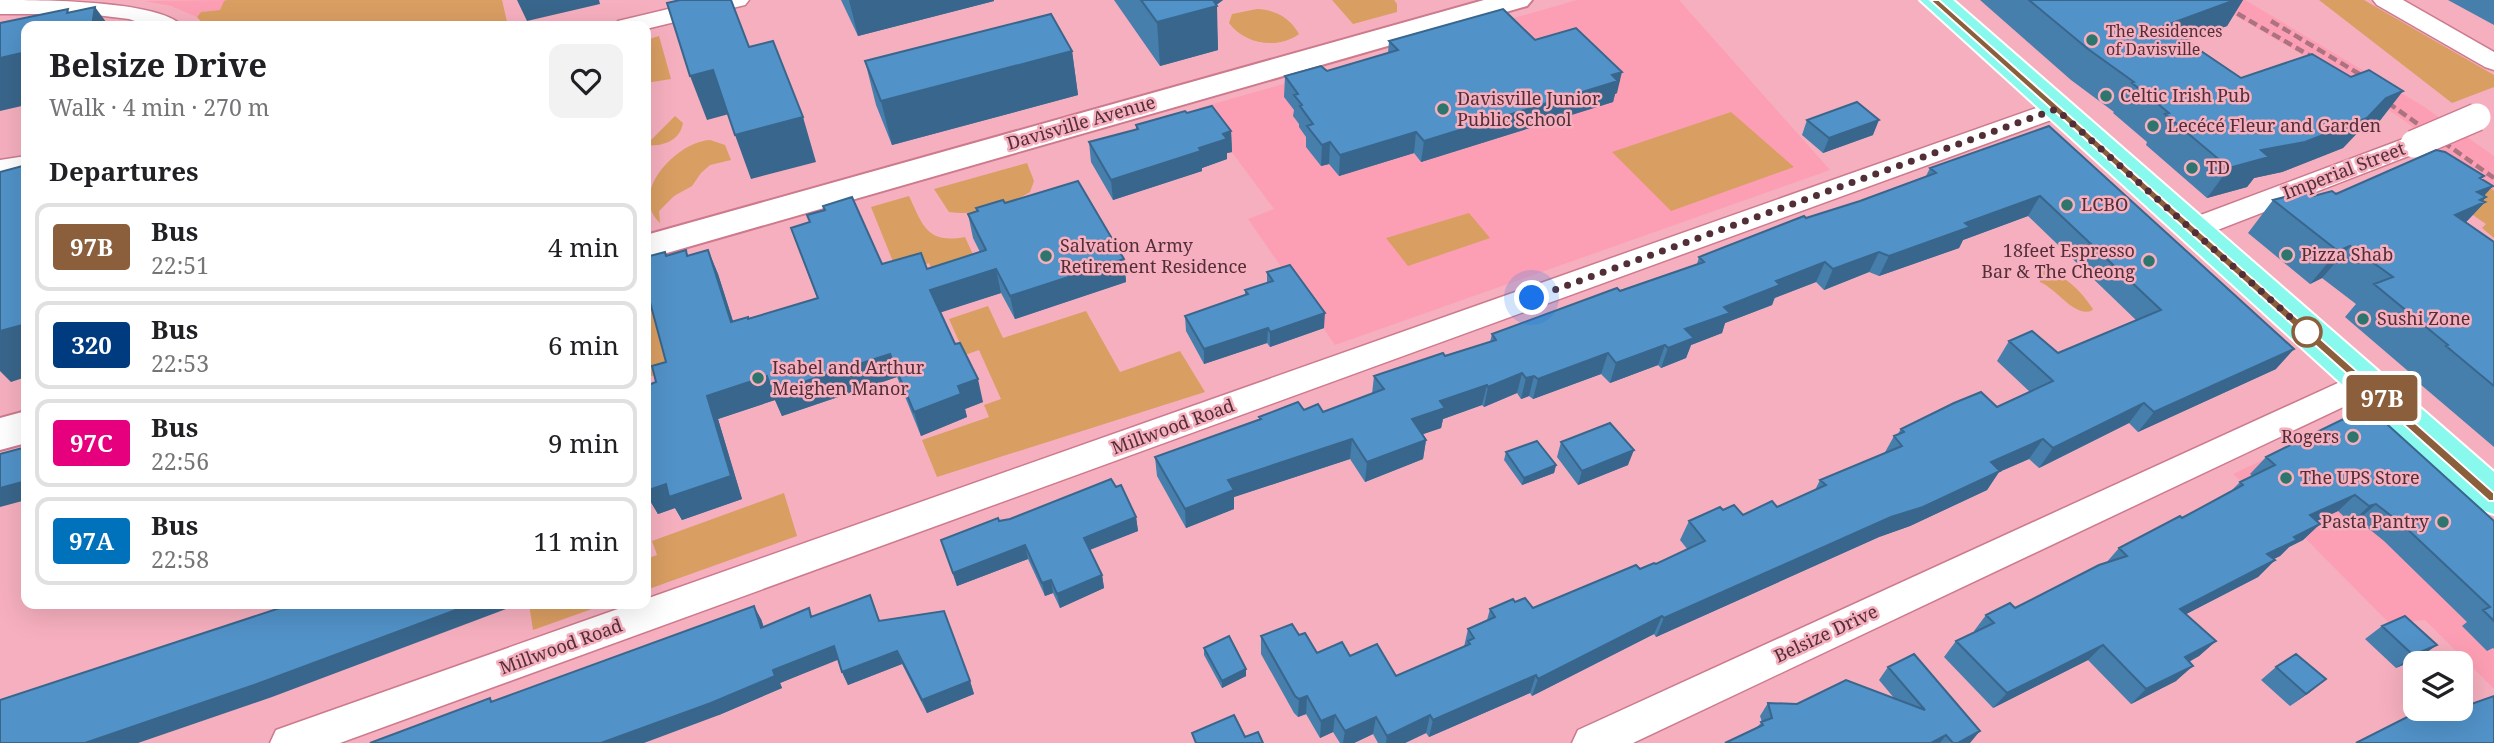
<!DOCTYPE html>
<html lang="en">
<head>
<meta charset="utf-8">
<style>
	:root { --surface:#fff; --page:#f2f2f2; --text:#202124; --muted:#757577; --line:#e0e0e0 }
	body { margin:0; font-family:"Noto Serif",serif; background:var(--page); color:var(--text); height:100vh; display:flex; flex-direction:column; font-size:26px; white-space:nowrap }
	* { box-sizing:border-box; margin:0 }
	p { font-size:23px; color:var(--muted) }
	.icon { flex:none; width:38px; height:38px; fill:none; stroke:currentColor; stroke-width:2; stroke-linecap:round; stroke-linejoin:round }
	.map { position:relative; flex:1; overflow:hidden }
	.sheet { position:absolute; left:21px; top:21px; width:630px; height:588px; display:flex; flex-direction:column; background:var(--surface); border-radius:14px; box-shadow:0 7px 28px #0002 }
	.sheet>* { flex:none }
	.badge { padding:0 14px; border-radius:5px; font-size:24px; line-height:46px }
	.fabs { position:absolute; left:2403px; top:651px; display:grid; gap:14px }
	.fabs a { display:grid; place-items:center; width:70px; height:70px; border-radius:14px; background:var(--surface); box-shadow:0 7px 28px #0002; font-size:35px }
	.you { position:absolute; width:35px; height:35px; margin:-18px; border:5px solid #fff; border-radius:50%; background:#1a73e8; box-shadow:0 0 0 10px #1a73e833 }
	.map>.badge { position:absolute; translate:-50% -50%; box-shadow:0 0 0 4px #fff }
	h2 { padding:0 28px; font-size:26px; line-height:63px }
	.round { display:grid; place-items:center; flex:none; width:74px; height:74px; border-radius:14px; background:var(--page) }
	.overview { display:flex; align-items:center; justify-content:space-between; height:119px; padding:0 28px }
	h1 { font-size:33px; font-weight:700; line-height:52px }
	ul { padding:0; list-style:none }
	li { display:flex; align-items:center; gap:21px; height:88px; margin:0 14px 10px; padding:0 14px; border:4px solid var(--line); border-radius:14px }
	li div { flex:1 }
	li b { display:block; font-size:26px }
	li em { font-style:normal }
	li .badge { min-width:77px; font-weight:700; text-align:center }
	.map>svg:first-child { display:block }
	.built { fill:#fd9fb4 }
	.green { fill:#d99e62 }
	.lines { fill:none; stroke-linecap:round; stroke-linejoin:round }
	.street-casing { stroke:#cd7a8d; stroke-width:3 }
	.secondary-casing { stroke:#cd7a8d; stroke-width:4 }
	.primary-casing { stroke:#fff; stroke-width:4 }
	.street { fill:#fff; fill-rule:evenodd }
	.secondary { fill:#fff; fill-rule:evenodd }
	.primary { fill:#89f8ed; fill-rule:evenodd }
	.rail { stroke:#aa737f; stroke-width:4.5; stroke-dasharray:9 4.5; stroke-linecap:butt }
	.street-bridge-casing { stroke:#cd7a8d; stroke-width:30; stroke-linecap:butt }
	.street-bridge { stroke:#fff; stroke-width:27 }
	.wall { fill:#467eac }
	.shaded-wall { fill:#39668c }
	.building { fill:#5192c8; stroke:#39668c; stroke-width:2 }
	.line { fill:#8b5e3c; stroke:#fff; stroke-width:2 }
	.walk { stroke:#522f37; stroke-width:7; stroke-dasharray:0 12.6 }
	.poi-dot { fill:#2d756d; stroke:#f6afbe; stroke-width:2.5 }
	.stop-dot { fill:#fff; stroke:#8b5e3c; stroke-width:3.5 }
	.labels { text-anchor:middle; stroke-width:5; stroke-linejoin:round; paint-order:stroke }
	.far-poi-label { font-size:16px; fill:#522f37; stroke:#f6afbe; text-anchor:start }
	.poi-label { font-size:18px; fill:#522f37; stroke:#f6afbe; text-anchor:start }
	.street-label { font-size:18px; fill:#522f37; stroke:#f6afbe }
</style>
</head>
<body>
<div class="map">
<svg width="2494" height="743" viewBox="0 0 2494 743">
	<rect width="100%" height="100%" fill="#f6afbe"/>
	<!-- built -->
	<path class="built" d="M227 0 220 10 202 12 197 17 171 6 144 1Z
		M1577 0H1679L1830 170 1335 345 1248 219 1274 209 1199 108Z
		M2209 0H2245L2423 106 2494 156V191L2405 121 2340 77Z
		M2335 426 2494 548V689L2425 620 2389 623 2305 538 2233 474Z"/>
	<!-- green -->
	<path class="green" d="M227 0H502L508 26H205L197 17 201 12 220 10 224 1Z
		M1332 0H1394L1397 4V12L1353 24Z
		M2319 0H2364L2494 75V87L2452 103Z
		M1257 9C1276 10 1290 18 1299 34 1278 50 1244 44 1229 23L1232 14Z
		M659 36 671 79 646 83V40Z
		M1731 112 1794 167 1671 211 1612 152Z
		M675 116 683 123C680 141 662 147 646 145Z
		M710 140 725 145 731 160 710 165 701 173 692 186 674 196 659 211 660 223C627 193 678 141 710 140Z
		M2446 152 2494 191V238L2482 228 2486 224 2405 169Z
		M1027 163 1034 181 1030 192C1008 206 976 216 949 212L934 189Z
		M909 196C923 226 927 244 965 237L981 272 939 286 929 263 898 274 871 207Z
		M1469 213 1490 238 1408 266 1386 238Z
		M2038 270C2060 268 2082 292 2093 309L2091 311C2073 316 2058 290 2040 282Z
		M646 274 670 370 646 378Z
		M988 306 1003 338 1086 311 1120 372 1180 351 1205 392 937 477 922 440 989 417 984 405 1001 399 979 350 965 355 949 319Z
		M784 493 797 536 646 590V559L657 555 652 541Z
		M529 604H606L533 630Z"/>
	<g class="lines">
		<defs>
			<path id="street" d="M0 0C38 0 160 0 182 26H150L129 19 88 14H0Z
				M706 0H749L745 5 646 29V26H615L618 21Z
				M2373 0H2403L2494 52V70L2485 67 2377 5Z
				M2056 101 2065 103 2069 109 2065 115 340 743H270L276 730 290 725 632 604H646V599Z
				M2414 135 2424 138 2427 144 2424 150 2202 236 2192 239 2182 236 2178 229 2182 222Z
				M26 156V174L0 178V160Z
				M2364 371 2375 374 2380 383 2375 392 1633 743H1572L1578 730Z"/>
			<path id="secondary" d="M1484 0H1532L1527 6 646 259V235Z
				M26 411V443L0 450V418Z"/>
			<path id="primary" d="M1920 0H1953L2494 472V514L2479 509Z"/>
		</defs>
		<!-- street casing -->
		<use href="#street" class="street-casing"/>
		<!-- secondary casing -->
		<use href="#secondary" class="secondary-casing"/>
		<!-- primary casing -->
		<use href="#primary" class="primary-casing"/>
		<!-- street -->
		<use href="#street" class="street"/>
		<!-- secondary -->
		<use href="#secondary" class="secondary"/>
		<!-- primary -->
		<use href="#primary" class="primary"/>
		<!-- rail -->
		<path class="rail" d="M2214 0 2326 65
			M2271 21 2376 84
			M2377 95 2494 178"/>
		<defs>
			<path id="street-bridge" d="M2414 144 2477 117"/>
		</defs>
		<!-- street-bridge casing -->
		<use href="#street-bridge" class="street-bridge-casing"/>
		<!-- street-bridge -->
		<use href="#street-bridge" class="street-bridge"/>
	</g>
	<!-- wall -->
	<path class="wall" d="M841 0H994V1L858 36Z
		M1114 0H1223L1216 5 1218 50 1160 66Z
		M1980 0H2243L2227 26 2186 41 2241 78 2379 122 2362 128 2343 148 2282 172 2254 178 2247 187 2207 198 2146 145 2147 142 2113 113 2114 112 2071 80Z
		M2448 0H2494V25Z
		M1535 40 1617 93 1615 94 1613 102 1421 162 1414 153 1339 176 1329 164 1321 166 1306 147V137L1299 127V124L1293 116 1294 110 1284 97 1285 76 1327 71 1388 53 1389 41Z
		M1072 51 1078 95 892 145 876 105 865 61Z
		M1187 113 1231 131 1232 152 1227 153V159L1202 168V171L1113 200 1091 162 1089 142 1136 129V125Z
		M1807 120 1873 135 1823 153 1802 135Z
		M2049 126 2276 369 2138 432 2129 423 2039 468 2029 459 1999 472 1987 490 1910 526 1879 537 1656 637 1654 634 1532 696 1530 693 1429 737 1426 733 1405 743H1378L1373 734 1354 743H1340L1333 732 1320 738 1306 714 1298 717 1294 713 1261 654V636L1299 635 1317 653 1350 656 1396 676 1464 647 1468 629 1487 620 1490 609 1515 602 1533 608 1656 564 1688 550 1680 540 1689 521 1723 510 1743 515 1777 507 1815 490 1820 480 1884 454 1894 436 1897 435 1901 429 1997 407 2030 392 1997 361 2009 341 2058 353 2136 320 2028 216 1963 240 1959 248 1879 276 1869 272 1824 290 1816 282 1775 298 1772 305 1725 323 1722 333 1691 345 1686 358 1661 368 1658 365 1610 383 1601 374 1533 399 1529 396 1521 399 1517 393 1484 407 1482 405 1443 419 1441 428 1423 434 1426 440 1423 459 1365 482 1350 459 1234 497V509L1186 528 1157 476 1155 457 1259 420V417L1304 410 1323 412 1372 394 1374 376 1490 342 1492 334 1697 264 1699 257 1806 218 1860 201 1926 176 1930 168Z
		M2484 176 2481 179 2484 196 2486 197 2482 201 2485 202 2466 222 2494 242V447L2413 378 2415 377 2345 317 2356 304 2322 278 2310 284 2248 233 2273 200Z
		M1005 203 1124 259 1126 282 1015 319 1001 293 940 312 983 402 965 409 967 417 921 436 897 377 782 416 775 400 718 419 742 499 682 520 675 508 658 514 646 494V386L656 382 666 362 667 256H688L708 250 718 274 733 322 748 319 817 298 791 228 882 264 927 269 980 252 973 238 968 214 977 211 976 208Z
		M1267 272 1324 328 1270 347 1267 343 1204 364 1186 331 1185 316 1245 295V290L1267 283Z
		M1561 442 1628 465 1578 485 1557 457Z
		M1506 452 1556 465 1554 473 1522 485 1504 460Z
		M2266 457 2494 521V649L2493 648 2487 651 2462 626 2467 622 2384 541 2358 520 2351 523 2338 511 2317 521 2320 524 2303 540 2289 547 2280 556 2273 559 2275 560 2258 577 2186 614 2216 641 2199 656 2189 662 2176 681 2131 704 2088 660 1993 708 1944 657 1956 641 1975 632 1974 631 1986 615 2015 608 2106 563 2119 548 2182 518 2231 491 2240 482 2252 476 2250 474Z
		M1116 487 1136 517 1138 531 1090 550 1102 575 1104 588 1060 608 1053 593 1045 596 1028 559 957 586 941 540 999 521 1010 519Z
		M870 595 880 621 970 681 974 694 927 713 902 664 848 685 842 672 838 659 780 683 782 688 719 715 493 701 761 619 764 627 809 608 812 617Z
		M2382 626 2419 658 2396 668 2365 639Z
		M1204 648 1246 676 1222 688 1204 655Z
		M1888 667 1970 743H1725L1757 727 1762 722 1760 716 1768 703 1797 704 1894 698 1879 680Z
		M2276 667 2310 692 2290 706 2261 680Z"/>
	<!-- shaded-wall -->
	<path class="shaded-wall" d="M517 0H599L600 4 527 21Z
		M849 0H994V1L858 36Z
		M1198 0H1223L1215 6H1217L1218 50 1160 66 1157 22Z
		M2235 0H2243L2227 26 2145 56 2164 26Z
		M95 7 109 26H92Z
		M1072 51 1078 95 892 145 881 101Z
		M26 52V105L0 111V58Z
		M713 70 729 114 707 120 690 76Z
		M1622 72 1617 93 1615 94 1613 102 1421 162 1424 141Z
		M2403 91 2379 122 2362 128 2343 148 2282 172 2254 178 2247 187 2207 198 2229 168 2261 150Z
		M803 117 816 162 751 179 735 135Z
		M1879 120 1873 135 1823 153 1829 138Z
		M1231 131 1232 152 1227 153V159L1202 168V171L1113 200 1111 180 1199 148 1223 134Z
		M1416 132 1414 153 1339 176 1340 155Z
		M1330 142 1329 164 1321 166 1322 145Z
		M2493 186 2473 208 2480 200 2486 197 2479 205 2485 202 2454 235 2426 248 2477 192Z
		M2040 196 2028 216 1963 240 1959 248 1879 276 1889 256 1965 223Z
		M2350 246 2322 278 2310 284 2338 251Z
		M708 250 718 274 741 346 731 322Z
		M1879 252 1869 272 1824 290 1833 269Z
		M1124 259 1126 282 1015 319 1010 296Z
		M1825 262 1816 282 1774 298 1772 305 1725 323 1722 333 1691 345 1686 358 1661 368 1668 348 1685 329 1724 307 1776 281Z
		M996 269 1001 293 936 314 930 290Z
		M1325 313 1324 328 1270 347V332Z
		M26 324V377L11 382 0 371V331Z
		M1268 328 1267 343 1204 364V349Z
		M1665 345 1658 365 1610 383 1616 363Z
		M2294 349 2276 369 2138 432 2154 412Z
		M1608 353 1601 374 1533 399 1538 379Z
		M890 354 897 377 782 416 775 400 718 419 742 499 682 520 675 508 658 514 646 494V491L707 396 767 376Z
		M1522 373 1517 393 1484 407 1488 387Z
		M1534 376 1529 396 1521 399 1526 378Z
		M978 379 983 402 965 409 967 417 921 436 914 412 958 386Z
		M1487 385 1482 405 1443 419 1441 428 1409 439 1412 419 1440 401Z
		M2144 403 2129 423 2039 468 2053 448Z
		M1352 439 1350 459 1234 497V509L1186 528 1185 509 1228 480Z
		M2043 439 2029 459 1999 472 1987 490 1910 526 1879 537 1656 637 1664 618 1991 462Z
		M1426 440 1423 459 1365 482 1367 462Z
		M1634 450 1628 465 1578 485 1582 471Z
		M1556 465 1554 473 1522 485 1524 478Z
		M26 481V500L0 507V488Z
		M2355 495 2338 511 2293 532 2310 515Z
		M2376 504 2358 520 2351 523 2369 506Z
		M1136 517 1138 531 1086 551 1084 538Z
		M2320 524 2303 540 2289 547 2280 556 2251 571 2267 554 2294 537Z
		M1025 545 1028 559 957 586 953 573Z
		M2275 560 2258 577 2165 625 2180 609Z
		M1102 575 1104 588 1060 608 1057 594Z
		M1051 580 1053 593 1045 596 1042 583Z
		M472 604H519L272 697 138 743H85Z
		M754 606 761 619 768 642 761 628Z
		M1662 616 1654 634 1532 696 1538 679Z
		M2216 641 2199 656 2168 673 2185 657Z
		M2103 645 2088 660 1993 708 2007 693Z
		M2437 645 2419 658 2396 668 2413 655Z
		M834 646 840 659 780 683 782 688 719 715 644 743H601L773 670Z
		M897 651 902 664 848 685 842 672Z
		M2193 666 2176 681 2131 704 2146 689Z
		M1246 669V676L1222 688V681Z
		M1536 675 1530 693 1429 737 1433 720Z
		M2326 679 2310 692 2290 706Z
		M970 681 974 694 927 713 922 700Z
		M1307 696 1306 714 1298 717 1299 699Z
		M1335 715 1333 732 1320 738 1321 721Z
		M1430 715 1426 733 1405 743H1386L1387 736Z
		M1376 717 1373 734 1354 743H1343L1345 731Z
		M1980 731 1970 743H1958Z
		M1946 735 1940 743H1931Z"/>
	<!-- building -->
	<path class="building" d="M680 0H731L749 47 773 41 803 117 735 135 713 70 690 76 667 3Z
		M1141 0H1213L1217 6 1157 22Z
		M2029 0H2235L2164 26 2241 78 2312 54 2351 77 2369 70 2403 91 2386 98 2367 118 2305 142 2261 150 2269 157 2229 168 2165 114 2169 113 2132 83 2134 82 2088 49Z
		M95 7 92 26H26V52L0 58V23L68 9 67 13Z
		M1503 9 1535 40 1576 28 1622 72 1612 75 1618 81 1424 141 1416 132 1340 155 1330 142 1322 145 1307 126 1313 124 1300 106 1302 105 1294 95 1298 94 1285 76 1321 66 1327 71 1398 50 1389 41Z
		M1051 14 1072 51 881 101 865 61Z
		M1857 102 1879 120 1829 138 1807 120Z
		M1212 106 1231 131 1223 134 1227 139 1199 148 1201 151 1111 180 1089 142 1138 129 1136 125 1185 111 1187 113Z
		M2049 126 2294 349 2154 412 2144 403 2053 448 2043 439 1991 462 2000 471 1923 507 1891 517 1664 618 1662 616 1538 679 1536 675 1433 720 1430 715 1387 736 1376 717 1345 731 1335 715 1321 721 1307 696 1299 699 1295 696 1261 636 1292 624 1299 635 1305 633 1317 653 1342 642 1350 656 1377 644 1396 676 1470 644 1468 641 1474 638 1468 629 1495 617 1490 609 1513 599 1515 602 1525 598 1533 608 1636 565 1640 569 1654 563 1656 564 1705 541 1689 521 1720 507 1723 510 1734 505 1743 515 1772 501 1777 507 1826 485 1820 480 1902 446 1894 436 1904 432 1901 429 1954 403 1981 392 1997 407 2053 381 2009 341 2032 331 2058 353 2161 310 2040 196 1965 223 1970 227 1889 256 1879 252 1833 269 1825 262 1776 281 1780 285 1724 307 1730 313 1685 329 1694 338 1668 348 1665 345 1616 363 1608 353 1538 379 1534 376 1526 378 1522 373 1488 387 1487 385 1440 401 1445 408 1412 419 1426 440 1367 462 1352 439 1228 480 1234 490 1185 509 1155 457 1261 419 1259 417 1298 402 1304 410 1318 404 1323 412 1384 389 1374 376 1443 353 1445 356 1496 340 1492 334 1617 288 1620 291 1704 262 1699 257 1804 216 1806 218 1860 201 1936 173 1930 168Z
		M2436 150 2445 152 2484 176 2480 178 2493 186 2477 192 2486 197 2480 200 2485 202 2455 215 2494 242V386L2446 346 2448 345 2374 284 2393 277 2350 246 2338 251 2273 200 2308 191 2314 196 2332 191 2336 194Z
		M26 165V324L0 331V172Z
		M1078 181 1124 259 1010 296 996 269 930 290 955 344 960 343 978 379 958 386 961 394 914 412 890 354 772 392 767 376 707 396 731 476 669 497 666 484 646 491V386L656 382 652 366 666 362 646 287V257L665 252 666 256 686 250 687 256 708 250 731 322 748 317V319L818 298 791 228 810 222 807 215 825 210 823 206 852 197 882 264 921 253 927 269 986 250 968 214 978 211 976 208 1003 200 1005 203Z
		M1290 265 1325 313 1270 332 1268 328 1204 349 1185 316 1248 294 1245 290 1273 281 1267 272Z
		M2368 407 2494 521V621L2483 610 2490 607 2403 525 2376 504 2369 506 2355 495 2310 515 2320 524 2294 537 2297 540 2267 554 2275 560 2180 609 2216 641 2185 657 2193 666 2146 689 2103 645 2007 693 1956 641 1994 623 1986 615 2010 603 2015 608 2099 565 2127 556 2119 548 2180 516 2182 518 2243 485 2240 482 2275 465 2266 457Z
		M1610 423 1634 450 1582 471 1561 442Z
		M1537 441 1556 465 1524 478 1506 452Z
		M26 447V481L0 488V454Z
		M1111 479 1116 487 1121 485 1136 517 1084 538 1102 575 1057 594 1051 580 1042 583 1025 545 953 573 941 540 998 518 999 521 1010 519Z
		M870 595 879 621 944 611 970 681 922 700 897 651 842 672 834 646 773 670 775 676 711 703 601 743H370L490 698 491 702 754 606 761 628 809 608 811 617Z
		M292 604H472L257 684 85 743H0V700Z
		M2405 616 2437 645 2413 655 2382 626Z
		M1229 636 1246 669 1222 681 1204 648Z
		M1914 654 1980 731 1958 743H1953L1946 735 1931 743H1725L1763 725 1761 722 1772 718 1768 703 1797 704 1846 680 1925 710 1888 667Z
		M2296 654 2326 679 2306 694 2276 667Z
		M2494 696V743H2356L2423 709H2460V708Z
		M1234 715 1245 737 1258 732 1263 743H1196L1192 733Z"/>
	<!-- line -->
	<path class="line" d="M1930 0H1939L2494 493V501H2489Z"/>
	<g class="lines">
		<!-- walk -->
		<path class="walk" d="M1532 298 2056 109 2307 332"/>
	</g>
	<!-- markers -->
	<g class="poi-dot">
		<circle cx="2092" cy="40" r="7"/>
		<circle cx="2106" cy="96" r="7"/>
		<circle cx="1443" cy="109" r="7"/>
		<circle cx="2153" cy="126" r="7"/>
		<circle cx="2192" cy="168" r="7"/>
		<circle cx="2067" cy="205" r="7"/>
		<circle cx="2287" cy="255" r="7"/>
		<circle cx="1046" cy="256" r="7"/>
		<circle cx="2149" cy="261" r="7"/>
		<circle cx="2363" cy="319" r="7"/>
		<circle cx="758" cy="378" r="7"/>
		<circle cx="2353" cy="437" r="7"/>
		<circle cx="2286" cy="478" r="7"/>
		<circle cx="2443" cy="522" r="7"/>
	</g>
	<circle class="stop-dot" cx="2307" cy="332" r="14"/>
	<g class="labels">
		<!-- far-poi labels -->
		<g class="far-poi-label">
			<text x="2106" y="37">The Residences<tspan x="2106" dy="18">of Davisville</tspan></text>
		</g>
		<!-- poi labels -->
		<g class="poi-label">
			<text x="2120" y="102">Celtic Irish Pub</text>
			<text x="1457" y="105">Davisville Junior<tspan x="1457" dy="21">Public School</tspan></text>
			<text x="2167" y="132">Lecécé Fleur and Garden</text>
			<text x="2206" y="174">TD</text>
			<text x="2081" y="211">LCBO</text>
			<text x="1060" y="252">Salvation Army<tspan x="1060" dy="21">Retirement Residence</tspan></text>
			<text x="2135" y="257" text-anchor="end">18feet Espresso<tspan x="2135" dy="21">Bar &amp; The Cheong</tspan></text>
			<text x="2301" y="261">Pizza Shab</text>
			<text x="2377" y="325">Sushi Zone</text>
			<text x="772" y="374">Isabel and Arthur<tspan x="772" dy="21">Meighen Manor</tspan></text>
			<text x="2339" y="443" text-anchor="end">Rogers</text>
			<text x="2300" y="484">The UPS Store</text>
			<text x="2429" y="528" text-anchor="end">Pasta Pantry</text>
		</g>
		<!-- street labels -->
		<g class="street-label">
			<text transform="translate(1081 123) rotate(-16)" y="6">Davisville Avenue</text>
			<text transform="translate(2344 171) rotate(-21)" y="6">Imperial Street</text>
			<text transform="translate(1173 427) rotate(-20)" y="6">Millwood Road</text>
			<text transform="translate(1826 634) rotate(-25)" y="6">Belsize Drive</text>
			<text transform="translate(561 647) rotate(-20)" y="6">Millwood Road</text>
		</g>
	</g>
</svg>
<div class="fabs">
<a><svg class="icon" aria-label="layers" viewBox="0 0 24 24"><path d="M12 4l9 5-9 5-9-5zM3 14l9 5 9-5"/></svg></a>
</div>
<div class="you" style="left:1532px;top:298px"></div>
<b class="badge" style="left:2382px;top:398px;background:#8b5e3c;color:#fff">97B</b>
<section class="sheet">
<div class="overview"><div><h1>Belsize Drive</h1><p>Walk · 4 min · 270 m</p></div><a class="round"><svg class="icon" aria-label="heart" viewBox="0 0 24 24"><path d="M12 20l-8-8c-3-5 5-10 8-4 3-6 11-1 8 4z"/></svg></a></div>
<h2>Departures</h2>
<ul>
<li><span class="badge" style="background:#8b5e3c;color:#fff">97B</span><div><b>Bus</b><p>22:51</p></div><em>4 min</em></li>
<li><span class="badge" style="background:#003b80;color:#fff">320</span><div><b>Bus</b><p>22:53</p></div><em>6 min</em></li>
<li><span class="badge" style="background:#e6007e;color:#fff">97C</span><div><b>Bus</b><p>22:56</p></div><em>9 min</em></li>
<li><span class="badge" style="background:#0072bc;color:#fff">97A</span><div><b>Bus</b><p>22:58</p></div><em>11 min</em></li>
</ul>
</section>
</div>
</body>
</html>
